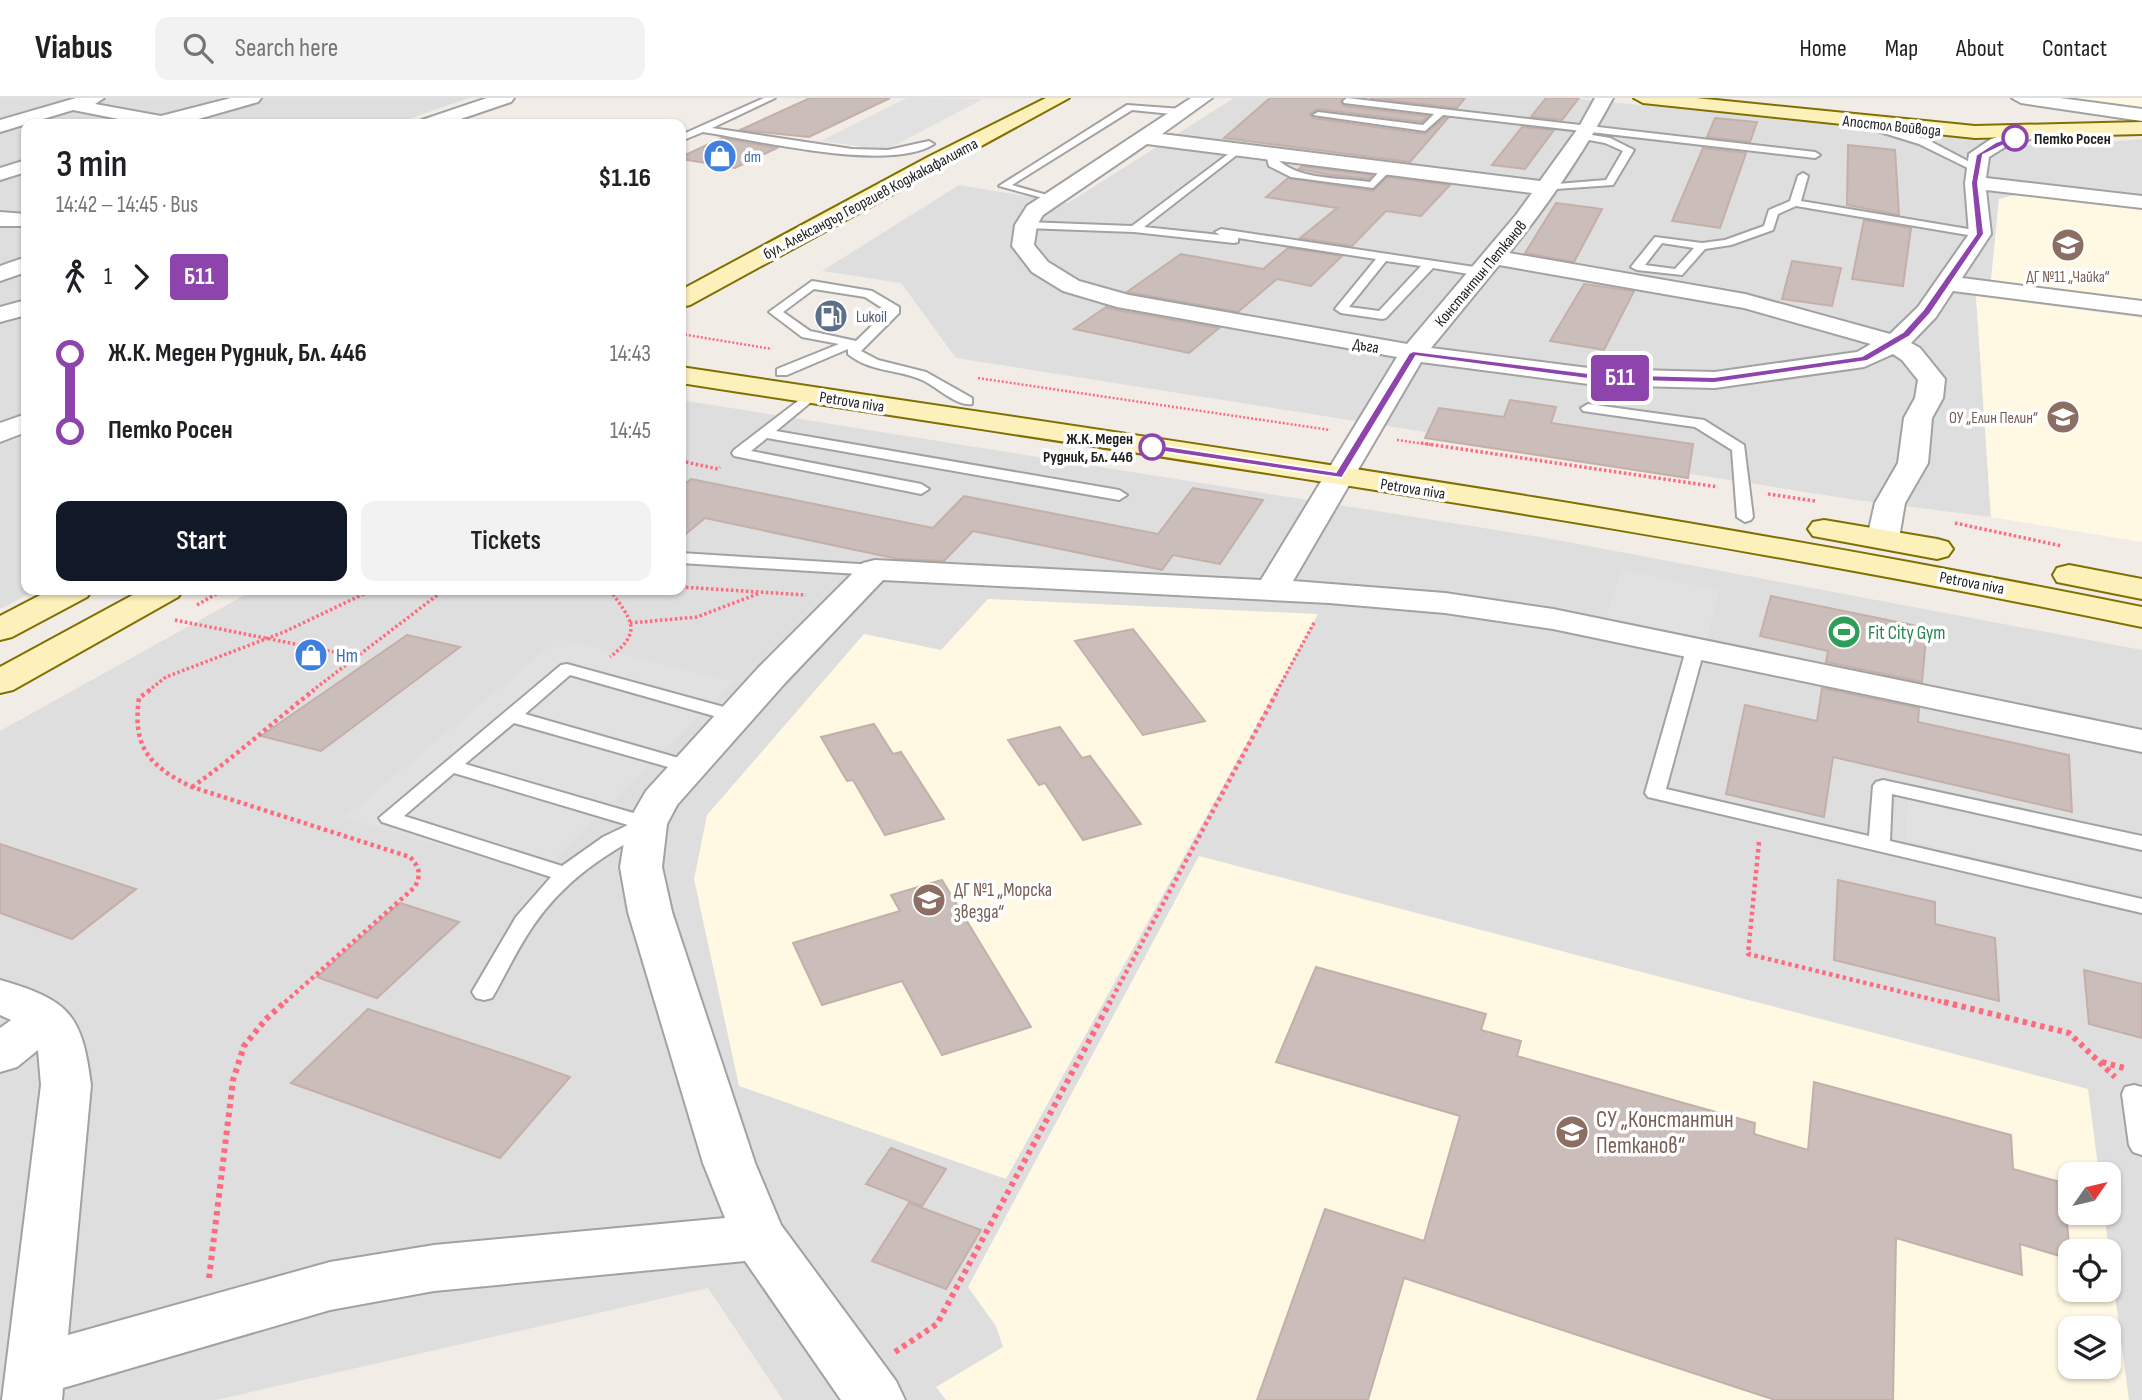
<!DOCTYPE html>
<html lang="en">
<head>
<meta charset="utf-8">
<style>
	:root { --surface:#fff; --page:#f2f2f2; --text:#202124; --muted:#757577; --line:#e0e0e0; --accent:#111827 }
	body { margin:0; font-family:"Sofia Sans Condensed",sans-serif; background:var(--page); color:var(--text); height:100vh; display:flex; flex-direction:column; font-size:26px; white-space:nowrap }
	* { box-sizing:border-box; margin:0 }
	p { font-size:23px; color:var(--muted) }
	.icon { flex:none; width:38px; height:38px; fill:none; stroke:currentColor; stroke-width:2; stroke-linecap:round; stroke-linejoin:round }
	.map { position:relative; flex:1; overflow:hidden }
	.details { position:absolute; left:21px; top:21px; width:665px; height:476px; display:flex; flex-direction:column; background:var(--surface); border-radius:14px; box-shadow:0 2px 5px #0004 }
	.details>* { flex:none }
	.badge { padding:0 14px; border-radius:5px; font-size:24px; line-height:46px }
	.needle { width:46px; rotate:56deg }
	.fabs { position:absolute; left:2058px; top:1064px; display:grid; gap:14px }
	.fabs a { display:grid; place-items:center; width:63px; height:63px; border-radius:14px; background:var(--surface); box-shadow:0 2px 5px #0004; font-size:35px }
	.map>.badge { position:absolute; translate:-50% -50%; box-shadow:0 0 0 4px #fff }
	.legs { display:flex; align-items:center; gap:10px; height:77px; padding:0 35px; font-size:23px }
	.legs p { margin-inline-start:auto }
	.overview { display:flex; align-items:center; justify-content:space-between; height:119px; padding:0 35px }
	h1 { font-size:38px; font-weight:600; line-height:52px }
	.button { display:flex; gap:14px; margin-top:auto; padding:14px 35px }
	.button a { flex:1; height:80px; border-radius:14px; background:var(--accent); color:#fff; font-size:28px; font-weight:600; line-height:80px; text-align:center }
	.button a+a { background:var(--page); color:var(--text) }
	ul { padding:0 35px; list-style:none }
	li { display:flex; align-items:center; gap:24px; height:77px; font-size:26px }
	li i { display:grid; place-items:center; width:10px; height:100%; margin:0 9px; background:currentColor }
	li i::after { content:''; width:18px; height:18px; margin:-9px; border:5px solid; border-radius:50%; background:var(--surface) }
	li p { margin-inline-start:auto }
	li:first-child i { background:linear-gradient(#0000 50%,currentColor 0) }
	li:last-child i { background:linear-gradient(currentColor 50%,#0000 0) }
	header { display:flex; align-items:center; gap:42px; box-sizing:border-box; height:98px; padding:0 35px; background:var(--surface); border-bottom:2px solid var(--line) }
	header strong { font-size:33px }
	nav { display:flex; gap:38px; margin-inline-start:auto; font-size:24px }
	.search { width:490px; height:63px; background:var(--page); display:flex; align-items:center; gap:18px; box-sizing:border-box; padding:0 24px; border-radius:14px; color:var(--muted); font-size:26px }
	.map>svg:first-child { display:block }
	.residential { fill:#dfdede; fill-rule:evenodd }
	.education { fill:#fff9e3; fill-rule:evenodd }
	.parking { fill:#e1e1e1 }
	.building { fill:#cabdba; stroke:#c4afa9; stroke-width:2 }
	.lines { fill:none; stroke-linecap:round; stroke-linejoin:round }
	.lane-casing { stroke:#a2a2a2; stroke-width:4 }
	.street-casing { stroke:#a2a2a2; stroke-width:4 }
	.secondary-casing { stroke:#807000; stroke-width:4 }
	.path-far3 { stroke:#ff6b7e; stroke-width:2.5; stroke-dasharray:2 2; stroke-linecap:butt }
	.path-far2 { stroke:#ff6b7e; stroke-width:3.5; stroke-dasharray:2.5 2.5; stroke-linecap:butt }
	.path-far1 { stroke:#ff6b7e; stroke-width:4.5; stroke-dasharray:3.5 3.5; stroke-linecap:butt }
	.path { stroke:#ff6b7e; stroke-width:6; stroke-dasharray:4.5 4.5; stroke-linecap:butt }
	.lane { fill:#fff; fill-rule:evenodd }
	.street { fill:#fff; fill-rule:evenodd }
	.secondary { fill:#fcf0bb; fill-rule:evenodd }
	.line-1 { fill:#8e44ad; stroke:#fff; stroke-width:2 }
	.stop-1-dot { fill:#fff; stroke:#8e44ad; stroke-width:3.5 }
	.labels { text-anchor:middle; stroke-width:7; stroke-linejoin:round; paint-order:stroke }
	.far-street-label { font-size:16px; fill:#212121; stroke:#fff }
	.far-stop-label { font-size:16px; font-weight:bold; fill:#212121; stroke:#fff; text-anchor:start }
	.far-shop-label { font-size:16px; fill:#366cbe; stroke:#fff; text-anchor:start }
	.far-education-label { font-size:16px; fill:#785e54; stroke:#fff }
	.far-service-label { font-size:16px; fill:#4e5e75; stroke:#fff; text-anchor:start }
	.leisure-label { font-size:19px; fill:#27864d; stroke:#fff; text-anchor:start }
	.shop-label { font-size:19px; fill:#366cbe; stroke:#fff; text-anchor:start }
	.education-label { font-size:19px; fill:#785e54; stroke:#fff; text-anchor:start }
	.near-education-label { font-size:23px; fill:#785e54; stroke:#fff; text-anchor:start }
</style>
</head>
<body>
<header>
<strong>Viabus</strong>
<div class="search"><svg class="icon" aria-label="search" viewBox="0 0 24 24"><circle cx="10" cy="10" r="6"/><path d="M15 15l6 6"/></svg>Search here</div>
<nav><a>Home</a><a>Map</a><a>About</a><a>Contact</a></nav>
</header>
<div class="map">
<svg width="2142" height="1302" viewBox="0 0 2142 1302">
	<rect width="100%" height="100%" fill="#f2ece7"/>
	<!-- residential -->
	<path class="residential" d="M0 0H469L394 26H26V492H37L0 511Z
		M1234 0H1571L2047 49 2142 41V110L2023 95 1999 101 1991 183 1976 199 1991 419 1856 402 956 260 901 185 822 173 959 87 1068 105Z
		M681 302 1546 440 2142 552V1302H783L708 1190 216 1302H0V633L254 492H681ZM2070 1076H2109V1115H2070ZM2070 1153H2109V1192H2070ZM2070 1230H2109V1269H2070Z"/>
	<!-- education -->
	<path class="education" d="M2033 0H2142V15Z
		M2023 95 2142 110V202L1991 183 1999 101Z
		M1976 198 2142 220V444L1991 419Z
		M988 501 1318 516 1006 1081 739 988 694 781 707 717 864 536 941 552Z
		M1199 758 2088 991 2099 1076H2070V1115H2104L2129 1302H946L936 1289 1003 1249 996 1228 968 1189ZM2070 1153H2109V1192H2070ZM2070 1230H2109V1269H2070Z"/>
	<!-- parking -->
	<path class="parking" d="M907 0 983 1 886 52 821 43Z
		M1622 472 1719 492 1706 545 1604 523Z
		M558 541 733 583 539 776 344 720Z
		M1908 702 2142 755V797L1906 742Z"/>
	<!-- building -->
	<path class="building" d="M810 0H890L809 39 740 32Z
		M1270 0H1343L1341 4 1344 8 1428 18 1422 24 1318 11 1310 16 1313 20 1425 36 1444 20H1448L1410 64 1224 40Z
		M1370 0H1465L1457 10Z
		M1546 0H1579L1562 22 1531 19Z
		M1715 20 1757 24 1750 44 1707 39Z
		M1522 29 1554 32 1525 71 1492 67Z
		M722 40 777 50 735 70 681 61V59Z
		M1848 47 1895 52 1899 117 1847 107Z
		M1703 50 1746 55 1720 130 1672 123Z
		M1302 68 1372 77 1369 81 1330 77 1299 71Z
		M1387 79 1450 87 1421 118 1386 113 1352 148 1300 140 1337 110 1266 99 1288 80 1373 93Z
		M1556 105 1602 111 1574 164 1525 155Z
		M1864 122 1911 130 1903 188 1852 181Z
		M1288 150 1342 158 1311 188 1277 181 1238 214 1127 194 1181 156 1263 171Z
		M1792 163 1841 170 1832 208 1782 201Z
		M1584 186 1634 193 1604 252 1550 243Z
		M1106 209 1117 212 1219 230 1189 255 1074 231Z
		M1510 302 1556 309 1551 325 1693 346 1688 380 1425 340 1439 310 1504 319Z
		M691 381 933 430 964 398 1158 436 1193 390 1263 402 1220 466 1173 457 1162 472 973 433 944 463 898 461 705 420 681 440V389Z
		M1771 498 1927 530 1922 584 1826 564 1828 553 1760 538Z
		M1133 531 1205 623 1143 637 1075 543Z
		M407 537 460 549 321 653 261 638Z
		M1822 590 1919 610 1918 624 2069 657 2072 714 1833 659 1824 719 1726 696 1745 607 1817 623Z
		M874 626 893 656 901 654 944 721 885 737 853 682 847 683 821 639Z
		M1060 629 1082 660 1090 658 1141 726 1083 742 1045 685 1039 687 1008 642Z
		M0 746 136 791 72 841 0 815Z
		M942 782 1031 929 942 957 902 883 822 907 793 845 900 813 891 797Z
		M1838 782 1935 804V826L1995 840 1999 903 1834 862Z
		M400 805 459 824 377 900 317 879Z
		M1316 869 1486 916 1481 932 1521 943 1517 958 1755 1025 1754 1036 1808 1052 1814 984 2011 1037 2013 1071 2064 1085 2070 1161 2020 1146 2022 1177 1896 1140 1893 1302H1775L1404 1180 1368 1302H1257L1325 1111 1424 1143 1460 1018 1276 964Z
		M2084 872 2142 886V940L2089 926Z
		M368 911 522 962 570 979 500 1060 291 985Z
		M891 1050 946 1071 922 1108 866 1086Z
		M909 1105 981 1132 946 1191 872 1163Z"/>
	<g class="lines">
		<defs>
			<path id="lane" d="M764 0H775L712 30 852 51 888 52 929 43 934 46C889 75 756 42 703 34L681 43V37Z
				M1347 0 1815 54 1820 57 1815 60 1443 17 1425 33 1313 17 1318 14 1423 27 1434 16 1344 5 1343 3Z
				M1127 7 1182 11 1187 14 1182 17 1132 12 1012 87 1054 99V103L999 88Z
				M1864 23 1926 41 1981 70 1972 72 1919 46 1861 28V24Z
				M1592 37 1610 40 1634 52 1613 87 1541 92 1540 90 1545 87 1606 82 1623 53 1605 45 1589 42V38Z
				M1239 48 1242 49V53L1144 129 1220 137 1215 134 1221 131 1481 170 1487 174 1481 178 1433 170 1386 220 1382 221 1341 215 1335 211 1376 161 1238 140V144L1234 145 1134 134 1026 130 1021 127 1026 124 1132 128ZM1386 163 1421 168 1379 213 1349 209Z
				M1265 53H1271C1288 83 1339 79 1370 84L1384 68 1393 70 1373 90 1291 79 1269 68Z
				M1803 75 1808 78 1801 103 1980 133 1986 136 1980 139 1796 108 1778 116 1773 132 1731 147 1705 151 1682 177 1637 172 1631 169 1655 139 1702 145 1725 142 1764 128 1769 112 1790 103 1798 78ZM1662 145 1694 150 1675 171 1645 167Z
				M812 183 872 193 899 209V215L861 253 878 262 926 274 972 300V306C957 309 936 288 922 282 898 271 869 274 848 256V251L787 277H777V271L839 246 802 239 769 214ZM814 191 865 199 887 213 856 243 810 233 783 214Z
				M811 293 816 294V300L776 333 1119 392 1127 397 1119 402 767 340 751 353 921 386 929 391 921 396 734 358 732 355 734 352Z
				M1588 306 1704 322 1744 347 1753 419 1751 422 1745 424 1737 419 1732 352 1695 329 1583 313 1581 310Z
				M681 455 875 467 883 472 875 477 681 465Z
				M1695 547 1704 552 1666 691 1869 738 1873 688 1876 684 1883 682 2142 738V752L1892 696 1890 743 2142 801V815L1648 699 1645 695 1686 552Z
				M567 566 742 614 744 618 735 624 570 577 525 616 696 665 699 669 696 673H682L514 625 465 666 654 721 657 726 654 731C606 754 564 783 533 828 517 851 506 876 492 900L484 902 476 900 472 894 516 819 551 779 382 724 379 720 561 567ZM454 675 628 727 603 739 562 768 404 718Z
				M2134 987 2142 989V1057L2133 1054 2129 1047 2122 996 2125 989Z"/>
			<path id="street" d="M76 0H104L95 6 161 18 231 0H261L258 4 181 26H144L73 12 0 34V22Z
				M487 0H514L511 4 446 26H420L422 22Z
				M1191 0H1212L1162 36 1540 83 1579 29 1595 0H1613C1584 54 1548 107 1509 155L1745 196 1890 236 1918 209 1969 136 1965 85 1969 56 1991 41 2033 28 2042 34 2040 38 2005 49 1989 59 1986 80 2142 98V110L1986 92 1991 136 1962 180 2142 203V217L1953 193 1936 219 1911 245 1920 250 1945 281 1943 300 1932 320 1928 365 1905 405 1899 440 1894 447 1883 450 1872 447 1867 440 1875 405 1898 365 1904 320 1915 300 1918 282 1902 262 1893 256 1864 269 1715 290 1596 287 1421 264 1293 483 1445 495 1553 511 2142 632V654L1553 531 1445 515 1329 505 883 482 785 585 677 707 667 726 662 769 672 814 755 1065 781 1127 896 1283 905 1302H841L745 1163 434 1193 330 1212 63 1290 62 1302H2L41 987 38 952 17 969 0 974V930L11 922 0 917V882C69 902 82 916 91 987L68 1237 330 1164 434 1147 725 1120 703 1065 628 814 620 769 627 726 646 693 759 569 863 465 875 462 1261 482 1397 259 1117 209 1063 193 1032 174 1012 148 1015 127 1027 108ZM1147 46 1532 95 1516 117 1407 246 1129 197 1079 183 1048 164 1034 147 1037 127 1043 117ZM1499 167 1744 210 1871 246 1857 254 1715 274 1596 271 1431 250Z
				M2012 0H2060L2142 11V23L2021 5Z
				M26 62V74L0 82V70Z
				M0 114 26 116V128H0Z
				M26 159V174L0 183V168Z
				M26 202V217L0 224V209Z
				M26 316V334L0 344V325Z"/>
			<path id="secondary" d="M1046 0H1069L690 207 681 209V192L928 59Z
				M1634 0H1696L1975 28 2142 24V36L1975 40 1643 5Z
				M681 269C1169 343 1658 411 2142 509V529C1659 429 1169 361 681 285Z
				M1824 422 1937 441 1948 444 1953 451 1948 458 1937 461 1813 438 1808 431 1813 424Z
				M2069 467 2142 481V501L2057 484 2053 477 2057 470Z
				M50 492H92L87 499 12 539 0 542V518Z
				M142 492H183L178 499 13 592 0 595V569Z"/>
		</defs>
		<!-- lane casing -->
		<use href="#lane" class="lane-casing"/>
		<!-- street casing -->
		<use href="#street" class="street-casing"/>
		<!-- secondary casing -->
		<use href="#secondary" class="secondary-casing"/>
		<!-- path-far3 -->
		<path class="path-far3" d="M681 236 772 251
			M978 280 1330 332
			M1397 342 1433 347"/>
		<!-- path-far2 -->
		<path class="path-far2" d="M1421 345 1718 389
			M681 363 718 371 720 369
			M1768 396 1815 403
			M1955 425 2062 448
			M681 489 806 497
			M610 492C631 522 644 533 610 559
			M197 507 223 492
			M175 522 355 558
			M630 525 697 519 760 495
			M148 593 166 579 284 534 372 492
			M312 593 444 492
			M1277 593 1315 523"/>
		<!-- path-far1 -->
		<path class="path-far1" d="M150 592 139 600C132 649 149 668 192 689L410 759C420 770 421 776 415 789L283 906
			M192 689C235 659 273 624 314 592
			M1759 744 1748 856 1951 906
			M1109 906 1278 592"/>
		<!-- path -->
		<path class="path" d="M1944 904 2069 935 2115 979
			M2102 964 2124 970
			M209 1180 233 982 244 948 266 921 285 904
			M895 1254 937 1226 1110 904"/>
		<!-- lane -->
		<use href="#lane" class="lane"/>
		<!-- street -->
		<use href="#street" class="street"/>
		<!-- secondary -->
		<use href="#secondary" class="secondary"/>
	</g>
	<!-- line-1 -->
	<path class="line-1" d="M2013 38 2019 40 1983 57 1978 85 1984 136 1930 216 1910 238 1867 263 1714 285 1596 282 1416 258 1342 380 1152 352 1147 349 1152 346 1336 374 1409 255 1413 253 1596 276 1714 279 1862 258 1903 234 1923 212 1976 136 1971 85 1976 57 1996 44Z"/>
	<!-- icons -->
	<defs>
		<symbol id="shop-disc" viewBox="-11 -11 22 22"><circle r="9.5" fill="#3f7fe0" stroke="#fff"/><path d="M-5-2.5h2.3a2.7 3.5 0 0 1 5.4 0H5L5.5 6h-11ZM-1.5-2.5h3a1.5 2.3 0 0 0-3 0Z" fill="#fff"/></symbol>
		<symbol id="school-disc" viewBox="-11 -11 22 22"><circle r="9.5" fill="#8d6e63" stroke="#fff"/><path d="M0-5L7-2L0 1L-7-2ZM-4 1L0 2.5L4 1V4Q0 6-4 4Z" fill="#fff"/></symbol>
		<symbol id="fuel-disc" viewBox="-11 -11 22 22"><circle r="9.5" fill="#5c6f8a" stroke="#fff"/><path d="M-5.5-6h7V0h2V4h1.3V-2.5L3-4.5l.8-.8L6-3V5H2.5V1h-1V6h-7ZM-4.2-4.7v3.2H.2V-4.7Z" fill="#fff"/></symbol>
		<symbol id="stadium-disc" viewBox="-11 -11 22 22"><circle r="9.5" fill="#2e9e5b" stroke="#fff"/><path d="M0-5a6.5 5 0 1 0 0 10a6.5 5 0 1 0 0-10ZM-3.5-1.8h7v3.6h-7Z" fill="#fff"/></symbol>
	</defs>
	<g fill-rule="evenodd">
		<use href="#shop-disc" x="701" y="39" width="38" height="38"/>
		<use href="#school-disc" x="2049" y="128" width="38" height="38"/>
		<use href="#fuel-disc" x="812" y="199" width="38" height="38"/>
		<use href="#school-disc" x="2044" y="300" width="38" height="38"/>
		<use href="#stadium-disc" x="1825" y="515" width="38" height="38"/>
		<use href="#shop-disc" x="292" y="538" width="38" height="38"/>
		<use href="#school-disc" x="910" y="783" width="38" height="38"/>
		<use href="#school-disc" x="1553" y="1015" width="38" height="38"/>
	</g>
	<!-- markers -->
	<g class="stop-1-dot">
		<circle cx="2015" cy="40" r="12"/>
		<circle cx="1152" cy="349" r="12"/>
	</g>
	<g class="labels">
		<!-- far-street labels -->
		<g class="far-street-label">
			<text transform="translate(1892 27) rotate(6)" y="6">Апостол Войвода</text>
			<text transform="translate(870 100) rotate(-28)" y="6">бул. Александър Георгиев Коджакафалията</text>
			<text transform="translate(1480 175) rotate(-50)" y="6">Константин Петканов</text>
			<text transform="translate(1366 247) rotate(10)" y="6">Дъга</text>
			<text transform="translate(852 303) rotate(9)" y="6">Petrova niva</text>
			<text transform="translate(1413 390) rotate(9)" y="6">Petrova niva</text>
			<text transform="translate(1972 484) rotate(11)" y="6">Petrova niva</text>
		</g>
		<!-- far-stop labels -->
		<g class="far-stop-label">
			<text x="2034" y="46">Петко Росен</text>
			<text x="1133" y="346" text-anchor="end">Ж.К. Меден<tspan x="1133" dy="18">Рудник, Бл. 446</tspan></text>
		</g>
		<!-- far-shop labels -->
		<g class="far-shop-label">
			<text x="744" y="64">dm</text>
		</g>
		<!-- far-education labels -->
		<g class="far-education-label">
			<text x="2068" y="184">ДГ №11 „Чайка“</text>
			<text x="2038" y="325" text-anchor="end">ОУ „Елин Пелин“</text>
		</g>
		<!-- far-service labels -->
		<g class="far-service-label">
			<text x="856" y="224">Lukoil</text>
		</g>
		<!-- leisure labels -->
		<g class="leisure-label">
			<text x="1868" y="541">Fit City Gym</text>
		</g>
		<!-- shop labels -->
		<g class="shop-label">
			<text x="336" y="564">Hm</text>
		</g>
		<!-- education labels -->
		<g class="education-label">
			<text x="954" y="798">ДГ №1 „Морска<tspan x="954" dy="22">звезда“</tspan></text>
		</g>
		<!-- near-education labels -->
		<g class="near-education-label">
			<text x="1596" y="1029">СУ „Константин<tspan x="1596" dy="26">Петканов“</tspan></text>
		</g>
	</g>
</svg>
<div class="fabs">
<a><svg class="needle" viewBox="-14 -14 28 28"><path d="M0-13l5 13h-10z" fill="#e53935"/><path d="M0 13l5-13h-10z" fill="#757577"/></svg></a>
<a><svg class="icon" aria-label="locate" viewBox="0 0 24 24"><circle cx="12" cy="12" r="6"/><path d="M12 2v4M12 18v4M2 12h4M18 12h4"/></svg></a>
<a><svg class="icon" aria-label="layers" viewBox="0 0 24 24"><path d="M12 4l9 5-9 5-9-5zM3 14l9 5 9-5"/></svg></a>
</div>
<b class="badge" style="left:1620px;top:280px;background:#8e44ad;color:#fff">Б11</b>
<section class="details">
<div class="overview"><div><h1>3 min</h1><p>14:42 – 14:45 · Bus</p></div><b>$1.16</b></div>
<div class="legs"><svg class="icon" aria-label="walk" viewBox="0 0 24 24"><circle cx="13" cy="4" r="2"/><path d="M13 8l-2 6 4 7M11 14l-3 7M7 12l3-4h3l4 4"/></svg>1<svg class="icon" aria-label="forward" viewBox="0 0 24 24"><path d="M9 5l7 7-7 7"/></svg><b class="badge" style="background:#8e44ad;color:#fff">Б11</b></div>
<ul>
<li><i style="color:#8e44ad"></i><b>Ж.К. Меден Рудник, Бл. 446</b><p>14:43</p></li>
<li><i style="color:#8e44ad"></i><b>Петко Росен</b><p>14:45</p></li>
</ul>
<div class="button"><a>Start</a><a>Tickets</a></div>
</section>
</div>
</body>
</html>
